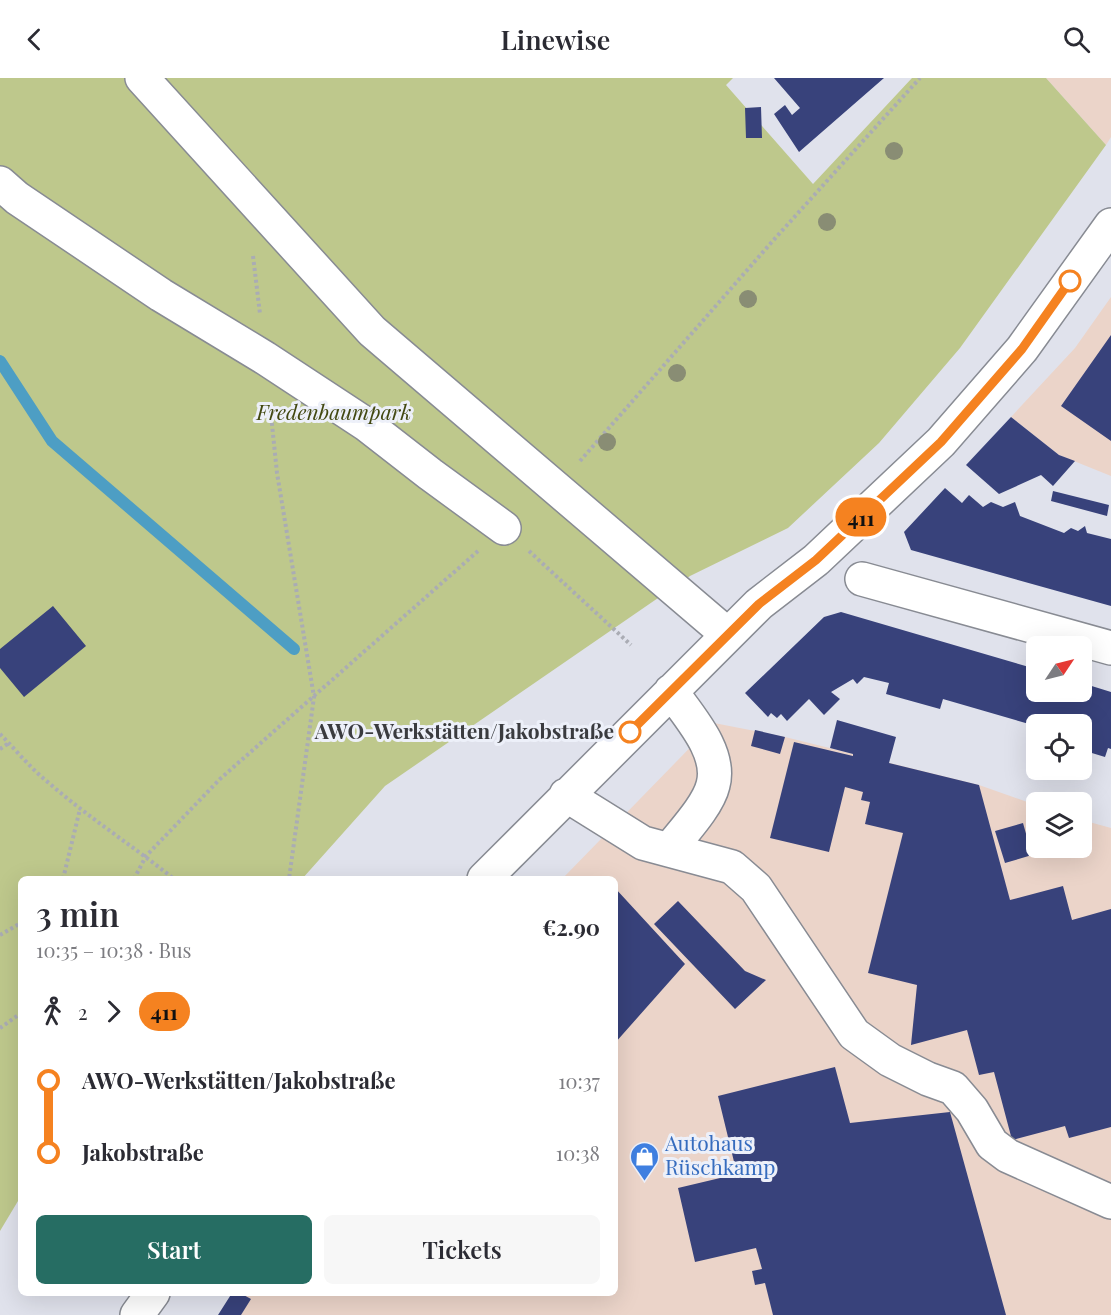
<!DOCTYPE html>
<html lang="en">
<head>
<meta charset="utf-8">
<style>
	:root { --surface:#fff; --page:#f7f7f7; --text:#2b2b33; --muted:#7c7c81; --accent:#266d63 }
	body { margin:0; font-family:"Playfair Display",serif; background:var(--page); color:var(--text); height:100vh; display:flex; flex-direction:column; font-size:22px; white-space:nowrap }
	* { box-sizing:border-box; margin:0 }
	p { font-size:20px; color:var(--muted) }
	.icon { flex:none; width:33px; height:33px; fill:none; stroke:currentColor; stroke-width:2; stroke-linecap:round; stroke-linejoin:round }
	.map { position:relative; flex:1; overflow:hidden }
	.panel { position:absolute; left:18px; top:798px; width:600px; height:420px; display:flex; flex-direction:column; background:var(--surface); border-radius:9px; box-shadow:0 6px 24px #0002 }
	.panel>* { flex:none }
	.badge { padding:0 12px; border-radius:20px; font-size:21px; line-height:39px }
	.needle { width:39px; rotate:55deg }
	.tools { position:absolute; left:1026px; top:558px; display:grid; gap:12px }
	.tools a { display:grid; place-items:center; width:66px; height:66px; border-radius:9px; background:var(--surface); box-shadow:0 6px 24px #0002; font-size:30px }
	.map>.badge { position:absolute; translate:-50% -50%; box-shadow:0 0 0 3px #fff }
	.legs { display:flex; align-items:center; gap:9px; height:66px; padding:0 18px; font-size:20px }
	.legs p { margin-inline-start:auto }
	.summary { display:flex; align-items:center; justify-content:space-between; height:102px; padding:0 18px }
	h1 { font-size:33px; font-weight:600; line-height:45px }
	.button { display:flex; gap:12px; margin-top:auto; padding:12px 18px }
	.button a { flex:1; height:69px; border-radius:9px; background:var(--accent); color:#fff; font-size:24px; font-weight:600; line-height:69px; text-align:center }
	.button a+a { background:var(--page); color:var(--text) }
	ul { padding:0 18px; list-style:none }
	li { display:flex; align-items:center; gap:21px; height:72px; font-size:22px }
	li i { display:grid; place-items:center; width:9px; height:100%; margin:0 8px; background:currentColor }
	li i::after { content:''; width:15px; height:15px; margin:-8px; border:4px solid; border-radius:50%; background:var(--surface) }
	li p { margin-inline-start:auto }
	li:first-child i { background:linear-gradient(#0000 50%,currentColor 0) }
	li:last-child i { background:linear-gradient(currentColor 50%,#0000 0) }
	header { display:flex; justify-content:space-between; align-items:center; height:78px; padding:0 18px; background:var(--surface); font-size:27px; font-weight:600 }
	.map>svg:first-child { display:block }
	.commercial { fill:#ebd4c9 }
	.green { fill:#bec88c }
	.lines { fill:none; stroke-linecap:round; stroke-linejoin:round }
	.stream { stroke:#4d9ec4; stroke-width:12 }
	.building { fill:#38427b }
	.minor-casing { stroke:#888b93; stroke-width:36 }
	.path { stroke:#aaacb4; stroke-width:4; stroke-dasharray:3 3; stroke-linecap:butt }
	.minor { stroke:#fff; stroke-width:33 }
	.tree { fill:#898d74 }
	.line-1-casing { stroke:#fff; stroke-width:14 }
	.line-1 { stroke:#f58220; stroke-width:9 }
	.stop-1-dot { fill:#fff; stroke:#f58220; stroke-width:3 }
	.labels { text-anchor:middle; stroke-width:6; stroke-linejoin:round; paint-order:stroke }
	.park-label { font-size:21px; font-style:italic; fill:#424811; stroke:#edf0f9 }
	.stop-label { font-size:21px; font-weight:bold; fill:#3a3b3f; stroke:#edf0f9; text-anchor:end }
	.shop-label { font-size:21px; fill:#366cbe; stroke:#edf0f9; text-anchor:start }
</style>
</head>
<body>
<header><svg class="icon" aria-label="back" viewBox="0 0 24 24"><path d="M15 5l-7 7 7 7"/></svg>Linewise<svg class="icon" aria-label="search" viewBox="0 0 24 24"><circle cx="10" cy="10" r="6"/><path d="M15 15l6 6"/></svg></header>
<div class="map">
<svg width="1111" height="1237" viewBox="0 0 1111 1237">
	<rect width="100%" height="100%" fill="#e0e2ec"/>
	<!-- commercial -->
	<path class="commercial" d="M1046 0H1111V59L1106 67Z
		M1111 219V398L1059 377 1011 339 1075 270Z
		M714 645 785 659 979 707 1036 727V770H1082V742L1111 750V1237H219L233 1215H615V801H562Z"/>
	<!-- green -->
	<path class="green" d="M0 0H733L726 7 813 106 912 0H1046L1106 67 960 270 879 365 788 450 690 498 385 708 302 801H21V1118L0 1153Z"/>
	<g class="lines">
		<!-- stream -->
		<path class="stream" d="M0 283 52 363 294 571"/>
	</g>
	<!-- building -->
	<path class="building" d="M774 0H884L799 74 774 36 785 27 792 37 800 30Z
		M761 29 762 60H746L745 30Z
		M1111 257V363L1061 328Z
		M1011 339 1059 377 1075 383 1053 408 1041 397 999 416 966 387Z
		M945 410 962 425 969 417 983 429 991 424 1003 429 1015 424 1020 438 1064 455 1071 450 1078 453 1085 448 1087 455 1111 461V528L911 472 904 454Z
		M1053 413 1109 427 1107 438 1051 423Z
		M53 528 86 568 24 619 0 590V571Z
		M841 534 1036 591V614H1082V605L1111 614V671L1108 670 1105 679 1082 672V646L1036 648 943 621 940 631 886 616 889 605 864 599 857 606 853 601 831 614 840 621 824 637 809 621 787 643 781 636 777 640 771 635 768 639 745 615 824 539Z
		M837 642 896 659 889 685 979 707 1010 822 1063 808 1072 842 1111 831V1049L1069 1060 1065 1048 1012 1062 994 994 979 997 967 952 911 967 917 907 868 895 903 755 865 746 870 724 861 722 863 714 845 709 829 774 770 760 794 664 853 678V676L830 670Z
		M755 652 785 659 780 676 751 668Z
		M1023 745 1032 777 1005 785 995 753Z
		M615 810 685 886 615 965Z
		M678 823 745 893 766 902 735 931 654 846Z
		M835 989 850 1045 950 1034 1006 1237H773L765 1205 755 1207 752 1193 762 1191 756 1170 695 1184 678 1110 737 1096 718 1018Z
		M232 1215H240L251 1221 241 1237H218Z"/>
	<g class="lines">
		<defs>
			<path id="minor" d="M142 0 372 253 728 557
				M0 105 17 120 161 217 265 280 367 347 430 396 504 450
				M862 501 1111 570
				M566 717 643 765 732 789 756 810 854 956 890 982 928 1001 953 1010 972 1032 992 1066 1008 1078 1111 1124
				M669 772C682 755 708 728 713 707 722 674 689 639 671 613
				M484 801 759 526 816 482 941 364 1022 271 1111 147
				M137 1237 153 1215"/>
		</defs>
		<!-- minor casing -->
		<use href="#minor" class="minor-casing"/>
		<!-- path -->
		<path class="path" d="M253 178 260 236
			M270 327 277 395 314 619 289 801
			M580 383 770 166 920 0
			M529 473 631 567
			M0 656C16 672 31 691 49 705 89 740 133 768 174 801
			M0 671 9 665
			M63 801 80 731
			M134 801 146 778 220 701 478 473
			M0 857 21 845
			M0 950 21 935"/>
		<!-- minor -->
		<use href="#minor" class="minor"/>
	</g>
	<!-- trees -->
	<g class="tree">
		<circle cx="894" cy="73" r="9"/>
		<circle cx="827" cy="144" r="9"/>
		<circle cx="748" cy="221" r="9"/>
		<circle cx="677" cy="295" r="9"/>
		<circle cx="607" cy="364" r="9"/>
	</g>
	<g class="lines">
		<defs>
			<path id="line-1" d="M630 654 759 526 816 482 941 364 1022 271 1070 203"/>
		</defs>
		<!-- line-1 casing -->
		<use href="#line-1" class="line-1-casing"/>
		<!-- line-1 -->
		<use href="#line-1" class="line-1"/>
	</g>
	<!-- icons -->
	<defs>
		<symbol id="shop-pin" viewBox="-11 -11 22 30"><path d="M0 17L-7.5 6A9.5 9.5 0 1 1 7.5 6Z" fill="#3f7fe0" stroke="#edf0f9"/><path d="M-5-2.5h2.3a2.7 3.5 0 0 1 5.4 0H5L5.5 6h-11ZM-1.5-2.5h3a1.5 2.3 0 0 0-3 0Z" fill="#fff"/></symbol>
	</defs>
	<g fill-rule="evenodd">
		<use href="#shop-pin" x="628" y="1062" width="33" height="45"/>
	</g>
	<!-- markers -->
	<g class="stop-1-dot">
		<circle cx="1070" cy="203" r="10"/>
		<circle cx="630" cy="654" r="10"/>
	</g>
	<g class="labels">
		<!-- park labels -->
		<g class="park-label">
			<text x="334" y="342">Fredenbaumpark</text>
		</g>
		<!-- stop labels -->
		<g class="stop-label">
			<text x="614" y="661">AWO-Werkstätten/Jakobstraße</text>
		</g>
		<!-- shop labels -->
		<g class="shop-label">
			<text x="665" y="1073">Autohaus<tspan x="665" dy="24">Rüschkamp</tspan></text>
		</g>
	</g>
</svg>
<div class="tools">
<a><svg class="needle" viewBox="-14 -14 28 28"><path d="M0-13l5 13h-10z" fill="#e53935"/><path d="M0 13l5-13h-10z" fill="#7c7c81"/></svg></a>
<a><svg class="icon" aria-label="locate" viewBox="0 0 24 24"><circle cx="12" cy="12" r="6"/><path d="M12 2v4M12 18v4M2 12h4M18 12h4"/></svg></a>
<a><svg class="icon" aria-label="layers" viewBox="0 0 24 24"><path d="M12 4l9 5-9 5-9-5zM3 14l9 5 9-5"/></svg></a>
</div>
<b class="badge" style="left:861px;top:439px;background:#f58220;color:#111">411</b>
<section class="panel">
<div class="summary"><div><h1>3 min</h1><p>10:35 – 10:38 · Bus</p></div><b>€2.90</b></div>
<div class="legs"><svg class="icon" aria-label="walk" viewBox="0 0 24 24"><circle cx="13" cy="4" r="2"/><path d="M13 8l-2 6 4 7M11 14l-3 7M7 12l3-4h3l4 4"/></svg>2<svg class="icon" aria-label="forward" viewBox="0 0 24 24"><path d="M9 5l7 7-7 7"/></svg><b class="badge" style="background:#f58220;color:#111">411</b></div>
<ul>
<li><i style="color:#f58220"></i><b>AWO-Werkstätten/Jakobstraße</b><p>10:37</p></li>
<li><i style="color:#f58220"></i><b>Jakobstraße</b><p>10:38</p></li>
</ul>
<div class="button"><a>Start</a><a>Tickets</a></div>
</section>
</div>
</body>
</html>
